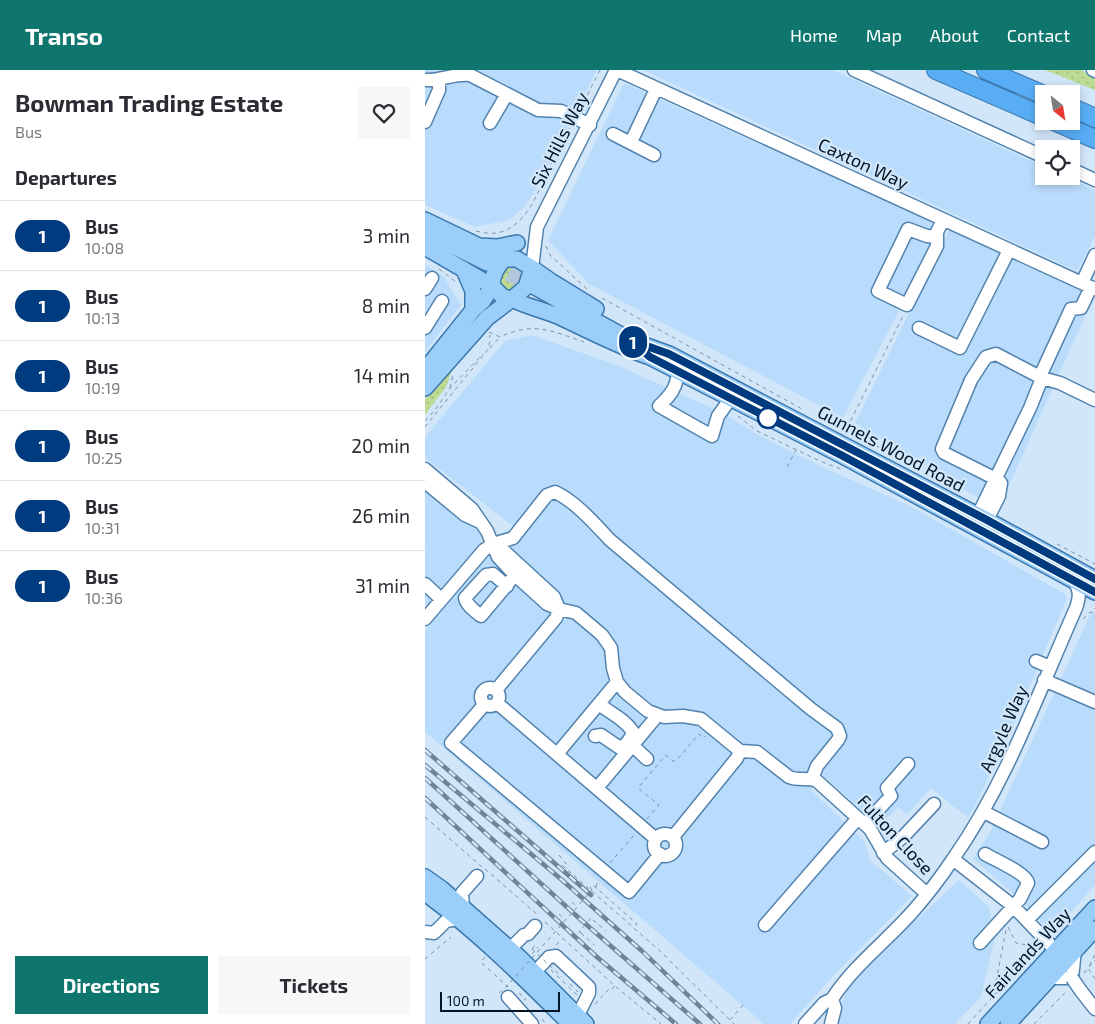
<!DOCTYPE html>
<html lang="en">
<head>
<meta charset="utf-8">
<style>
	:root { --surface:#fff; --page:#f7f7f7; --text:#2b2b33; --muted:#7c7c81; --line:#e1e1e2; --accent:#0f766e }
	body { margin:0; font-family:"Exo 2",sans-serif; background:var(--page); color:var(--text); height:100vh; display:flex; flex-direction:column; font-size:19px; white-space:nowrap }
	* { box-sizing:border-box; margin:0 }
	p { font-size:16px; color:var(--muted) }
	.icon { flex:none; width:28px; height:28px; fill:none; stroke:currentColor; stroke-width:2; stroke-linecap:round; stroke-linejoin:round }
	.map { position:relative; flex:1; overflow:hidden }
	.details { display:flex; flex-direction:column; background:var(--surface); width:425px }
	.details>* { flex:none }
	.badge { padding:0 10px; border-radius:16px; font-size:18px; line-height:32px }
	.needle { width:32px; rotate:150deg }
	.controls { position:absolute; left:610px; top:15px; display:grid; gap:10px }
	.controls a { display:grid; place-items:center; width:45px; height:45px; border-radius:0px; background:var(--surface); box-shadow:0 2px 8px #0003; font-size:25px }
	.scale { position:absolute; left:15px; bottom:12px; width:120px; box-sizing:border-box; padding-left:5px; border:2px solid #031627; border-top:0; font-size:14px; line-height:18px; white-space:nowrap; color:#031627; -webkit-text-stroke:4px #d2e6f9; paint-order:stroke }
	.map>.badge { position:absolute; translate:-50% -50%; box-shadow:0 0 0 2px #fff }
	h2 { padding:0 15px; font-size:19px; line-height:45px }
	.round { display:grid; place-items:center; flex:none; width:52px; height:52px; border-radius:0px; background:var(--page) }
	.headline { display:flex; align-items:center; justify-content:space-between; height:85px; padding:0 15px }
	h1 { font-size:24px; font-weight:700; line-height:38px }
	.primary-button { display:flex; gap:10px; margin-top:auto; padding:10px 15px }
	.primary-button a { flex:1; height:58px; border-radius:0px; background:var(--accent); color:#fff; font-size:20px; font-weight:700; line-height:58px; text-align:center }
	.primary-button a+a { background:var(--page); color:var(--text) }
	ul { padding:0; list-style:none }
	li { display:flex; align-items:center; gap:15px; height:70px; padding:0 15px; border-top:1px solid var(--line) }
	li div { flex:1 }
	li b { display:block; font-size:19px }
	li em { font-style:normal }
	li .badge { min-width:55px; font-weight:700; text-align:center }
	header { display:flex; align-items:center; gap:30px; box-sizing:border-box; height:70px; padding:0 25px; background:var(--accent); color:#fff }
	header strong { font-size:24px }
	nav { display:flex; gap:28px; margin-inline-start:auto; font-size:18px }
	main { display:flex; flex:1; min-height:0 }
	.map>svg:first-child { display:block }
	.built { fill:#badcfc }
	.grass { fill:url(#grass-dots) }
	.lines { fill:none; stroke-linecap:round; stroke-linejoin:round }
	.major-tunnel { stroke:#b3c7da; stroke-width:15; stroke-dasharray:15 8; stroke-linecap:butt }
	.minor-casing { stroke:#5283ae; stroke-width:15 }
	.major-casing { stroke:#3a78ad; stroke-width:18 }
	.highway-casing { stroke:#3a78ad; stroke-width:20 }
	.path { stroke:#7f93a5; stroke-width:1; stroke-dasharray:4 4; stroke-linecap:butt }
	.minor { stroke:#fff; stroke-width:12 }
	.major { stroke:#9bcef9; stroke-width:15 }
	.highway { stroke:#58adf5; stroke-width:18 }
	.rail-casing { stroke:#718497; stroke-width:4.5 }
	.rail { stroke:#d2e6f9; stroke-width:2.5; stroke-dasharray:8; stroke-linecap:butt }
	.minor-bridge-casing { stroke:#5283ae; stroke-width:15; stroke-linecap:butt }
	.path-bridge { stroke:#7f93a5; stroke-width:1; stroke-dasharray:4 4; stroke-linecap:butt }
	.minor-bridge { stroke:#fff; stroke-width:12 }
	.line-casing { stroke:#fff; stroke-width:11 }
	.line { stroke:#003b80; stroke-width:8 }
	.stop-dot { fill:#fff; stroke:#003b80; stroke-width:2.5 }
	.labels { text-anchor:middle; stroke-width:4.5; stroke-linejoin:round; paint-order:stroke }
	.street-label { font-size:18px; fill:#031627; stroke:#d2e6f9 }
</style>
</head>
<body>
<header>
<strong>Transo</strong>
<nav><a>Home</a><a>Map</a><a>About</a><a>Contact</a></nav>
</header>
<main>
<section class="details">
<div class="headline"><div><h1>Bowman Trading Estate</h1><p>Bus</p></div><a class="round"><svg class="icon" aria-label="heart" viewBox="0 0 24 24"><path d="M12 20l-8-8c-3-5 5-10 8-4 3-6 11-1 8 4z"/></svg></a></div>
<h2>Departures</h2>
<ul>
<li><span class="badge" style="background:#003b80;color:#fff">1</span><div><b>Bus</b><p>10:08</p></div><em>3 min</em></li>
<li><span class="badge" style="background:#003b80;color:#fff">1</span><div><b>Bus</b><p>10:13</p></div><em>8 min</em></li>
<li><span class="badge" style="background:#003b80;color:#fff">1</span><div><b>Bus</b><p>10:19</p></div><em>14 min</em></li>
<li><span class="badge" style="background:#003b80;color:#fff">1</span><div><b>Bus</b><p>10:25</p></div><em>20 min</em></li>
<li><span class="badge" style="background:#003b80;color:#fff">1</span><div><b>Bus</b><p>10:31</p></div><em>26 min</em></li>
<li><span class="badge" style="background:#003b80;color:#fff">1</span><div><b>Bus</b><p>10:36</p></div><em>31 min</em></li>
</ul>
<div class="primary-button"><a>Directions</a><a>Tickets</a></div>
</section>
<div class="map">
<svg width="670" height="954" viewBox="0 0 670 954">
	<defs>
		<pattern id="grass-dots" width="8" height="8" patternUnits="userSpaceOnUse" patternTransform="scale(1.25)"><rect width="8" height="8" fill="#bddb93"/><path d="M2 2h.1M6 6h.1" fill="none" stroke="#a1bb7f" stroke-width="1.8" stroke-linecap="round"/></pattern>
	</defs>
	<rect width="100%" height="100%" fill="#d2e6f9"/>
	<!-- built -->
	<path class="built" d="M0 0H172L112 117 100 137 84 150 50 157 0 135Z
		M218 0H408L619 97V106H640L670 120V166L652 201Z
		M199 13 518 157 418 348 164 214 123 170Z
		M525 159 594 193 669 226 573 440 430 353Z
		M0 194 19 207 36 235 0 282Z
		M107 265 194 296 296 342 332 364 395 396 487 437 640 524 642 529 588 655 551 734 543 748 506 718 482 745 473 737 455 756 397 705 386 720 440 772 445 790 487 826 410 904 365 954H339L0 662V560L88 456 0 388V367L80 271Z
		M0 417 55 462 56 472V478L0 544Z
		M667 541 670 543V815L626 864 600 834 548 789 564 764Z
		M534 810 564 837 570 867 556 927 530 954H413L415 940 423 916 440 897Z"/>
	<!-- grass -->
	<path class="grass" d="M620 0H656L670 8V20Z
		M87 194 97 200 99 212 84 222 74 217 73 202Z
		M31 289 21 317 0 345V329Z"/>
	<g class="lines">
		<!-- major-tunnel -->
		<path class="major-tunnel" d="M63 193 110 217"/>
		<defs>
			<path id="minor" d="M192 0 670 219
				M429 0 619 87
				M668 0 670 1
				M0 10C16 11 29 3 45 5L113 40 136 41 165 55
				M0 52 14 20V9
				M65 53 82 24
				M188 64 229 85
				M206 72 231 19
				M646 99 670 110
				M512 167 502 166 483 159 453 221 482 235 512 176V162L518 150
				M107 198 112 157 191 0
				M657 213 670 185
				M0 219 7 208
				M0 258 17 231
				M494 258 535 278 584 180
				M253 301C252 317 246 325 234 336L287 366 293 346 306 328
				M0 399 47 439 62 461 73 487 90 505 122 534 134 539 151 543 177 565 186 578 188 598 192 612 200 622 223 641 239 647 258 646 276 649 315 681 332 682 364 707C373 711 383 707 392 711L445 759 462 788 502 824
				M0 412 40 445 55 452
				M553 445 605 338 617 308V302L646 239 656 238 666 217
				M562 450 574 426 576 413 571 409 519 383 517 379 546 310 561 287 571 284 617 308 635 313 670 330
				M68 474 79 481 129 527 134 539
				M0 514 16 529
				M82 516 68 504 61 505 40 528C42 536 50 541 56 546L90 505
				M0 549 59 480 68 474 88 468 122 425 130 422C151 432 169 453 185 470L386 639 412 658 415 666 413 670 392 696 387 709
				M611 591 625 597
				M619 610 670 632
				M56 627a9 9 0 1 1 18 0a9 9 0 1 1-18 0Z
				M71 620 131 548 134 539
				M72 633 231 769
				M59 635 26 673 204 822 235 784
				M170 666 176 665 195 678C200 676 207 667 208 662 200 649 185 643 174 634
				M208 676 222 689
				M132 684 192 612
				M172 718 232 646
				M559 742 617 772
				M440 754 466 726 462 718 483 694
				M229 775a11 11 0 1 1 22 0a11 11 0 1 1-22 0Z
				M248 767 312 688 315 681
				M458 783 478 767 509 734
				M528 789 588 836 631 881
				M38 837 37 823 52 806
				M602 850 670 782
				M340 855 433 748
				M0 862 9 863 21 851 33 849
				M555 873 595 829 603 813C601 803 570 790 560 784
				M85 879 99 865 103 864 110 856
				M110 902 124 887 131 886 164 917V923L153 945
				M625 908H647L650 880
				M656 921 670 939
				M83 927 107 954
				M407 929C430 894 462 871 489 840 503 824 516 807 528 789 582 712 613 623 651 538 655 526 655 521 649 511
				M380 954 399 933 407 929 410 938 406 954"/>
			<path id="major" d="M0 150 54 176 68 185 79 189H92L107 198 101 217 87 229 78 227 67 216C67 204 72 198 79 189
				M0 162 62 193
				M55 176 72 177 92 173
				M0 177 67 216 58 231 48 240 0 300
				M107 198 127 212 171 239
				M39 200 48 221V240
				M110 217 205 270 244 284 562 450 670 509
				M0 318 62 248 87 229C102 237 119 240 135 247 165 261 193 276 225 287L416 385 670 522
				M0 807 17 819 95 888 161 954
				M0 823C52 861 99 908 145 954
				M563 954 670 838
				M583 954 670 859"/>
			<path id="highway" d="M511 0 619 47
				M561 0 619 25
				M646 37 670 48
				M629 51 670 69"/>
		</defs>
		<!-- minor casing -->
		<use href="#minor" class="minor-casing"/>
		<!-- major casing -->
		<use href="#major" class="major-casing"/>
		<!-- highway casing -->
		<use href="#highway" class="highway-casing"/>
		<!-- path -->
		<path class="path" d="M155 39 175 0
			M51 161C63 164 74 165 85 158 104 147 113 122 122 103 129 88 137 73 145 58
			M121 176 125 185 163 220
			M14 199 31 212
			M177 228 377 339
			M64 262 75 267C109 251 127 261 159 272
			M65 278 74 268
			M25 318 28 305
			M313 346 332 361 397 392 416 399
			M0 351 11 339 24 319 58 284
			M400 352 421 359 529 419
			M0 357 64 278 65 265
			M422 358 478 246
			M362 397 371 380
			M632 474 670 494
			M669 538 670 539
			M658 549 664 543 670 541
			M0 747 57 797
			M222 749 234 735 213 718 241 685 248 691H251L274 664 279 668 280 666
			M134 785 143 796 141 798
			M185 793 210 764
			M137 795 235 881 309 954
			M60 799 114 846
			M171 817 173 811
			M167 820 165 817 168 815 212 854 209 857
			M147 832 152 837
			M147 843 160 855
			M134 844 141 850
			M168 850 181 861
			M120 852 190 916 236 954
			M583 857 591 873 613 877
			M156 863 169 875
			M131 875 137 869
			M107 879 110 875 113 878
			M107 884 113 878
			M670 885 663 898 670 909
			M60 887 56 892 83 917
			M0 889 26 867
			M126 900 152 925
			M659 903 670 890
			M145 914 153 922
			M94 923 101 929 99 930
			M568 927 581 860
			M170 934 184 919 186 920 190 916
			M117 949 121 954
			M305 950 319 934
			M543 954 613 877
			M609 954 643 920"/>
		<!-- minor -->
		<use href="#minor" class="minor"/>
		<!-- major -->
		<use href="#major" class="major"/>
		<!-- highway -->
		<use href="#highway" class="highway"/>
		<defs>
			<path id="rail" d="M0 680 166 825
				M0 695 137 810 217 881 293 954
				M0 708 155 849 275 954
				M0 728 172 887 251 954"/>
		</defs>
		<!-- rail casing -->
		<use href="#rail" class="rail-casing"/>
		<!-- rail -->
		<use href="#rail" class="rail"/>
		<defs>
			<path id="minor-bridge" d="M647 908 656 921"/>
		</defs>
		<!-- minor-bridge casing -->
		<use href="#minor-bridge" class="minor-bridge-casing"/>
		<!-- path-bridge -->
		<path class="path-bridge" d="M156 863 154 862 166 848 168 850
			M107 879 137 907
			M74 923 84 914 167 820"/>
		<!-- minor-bridge -->
		<use href="#minor-bridge" class="minor-bridge"/>
	</g>
	<g class="lines">
		<defs>
			<path id="line" d="M670 509 562 450 244 284 205 270 225 287 416 385 670 522"/>
		</defs>
		<!-- line casing -->
		<use href="#line" class="line-casing"/>
		<!-- line -->
		<use href="#line" class="line"/>
	</g>
	<!-- markers -->
	<circle class="stop-dot" cx="343" cy="348" r="10"/>
	<g class="labels">
		<!-- street labels -->
		<g class="street-label">
			<text transform="translate(135 70) rotate(-63)" y="6">Six Hills Way</text>
			<text transform="translate(438 94) rotate(25)" y="6">Caxton Way</text>
			<text transform="translate(466 379) rotate(28)" y="6">Gunnels Wood Road</text>
			<text transform="translate(579 659) rotate(-66)" y="6">Argyle Way</text>
			<text transform="translate(470 765) rotate(47)" y="6">Fulton Close</text>
			<text transform="translate(603 883) rotate(-47)" y="6">Fairlands Way</text>
		</g>
	</g>
</svg>
<div class="controls">
<a><svg class="needle" viewBox="-14 -14 28 28"><path d="M0-13l5 13h-10z" fill="#e53935"/><path d="M0 13l5-13h-10z" fill="#7c7c81"/></svg></a>
<a><svg class="icon" aria-label="locate" viewBox="0 0 24 24"><circle cx="12" cy="12" r="6"/><path d="M12 2v4M12 18v4M2 12h4M18 12h4"/></svg></a>
</div>
<div class="scale">100 m</div>
<b class="badge" style="left:208px;top:272px;background:#003b80;color:#fff">1</b>
</div>
</main>
</body>
</html>
